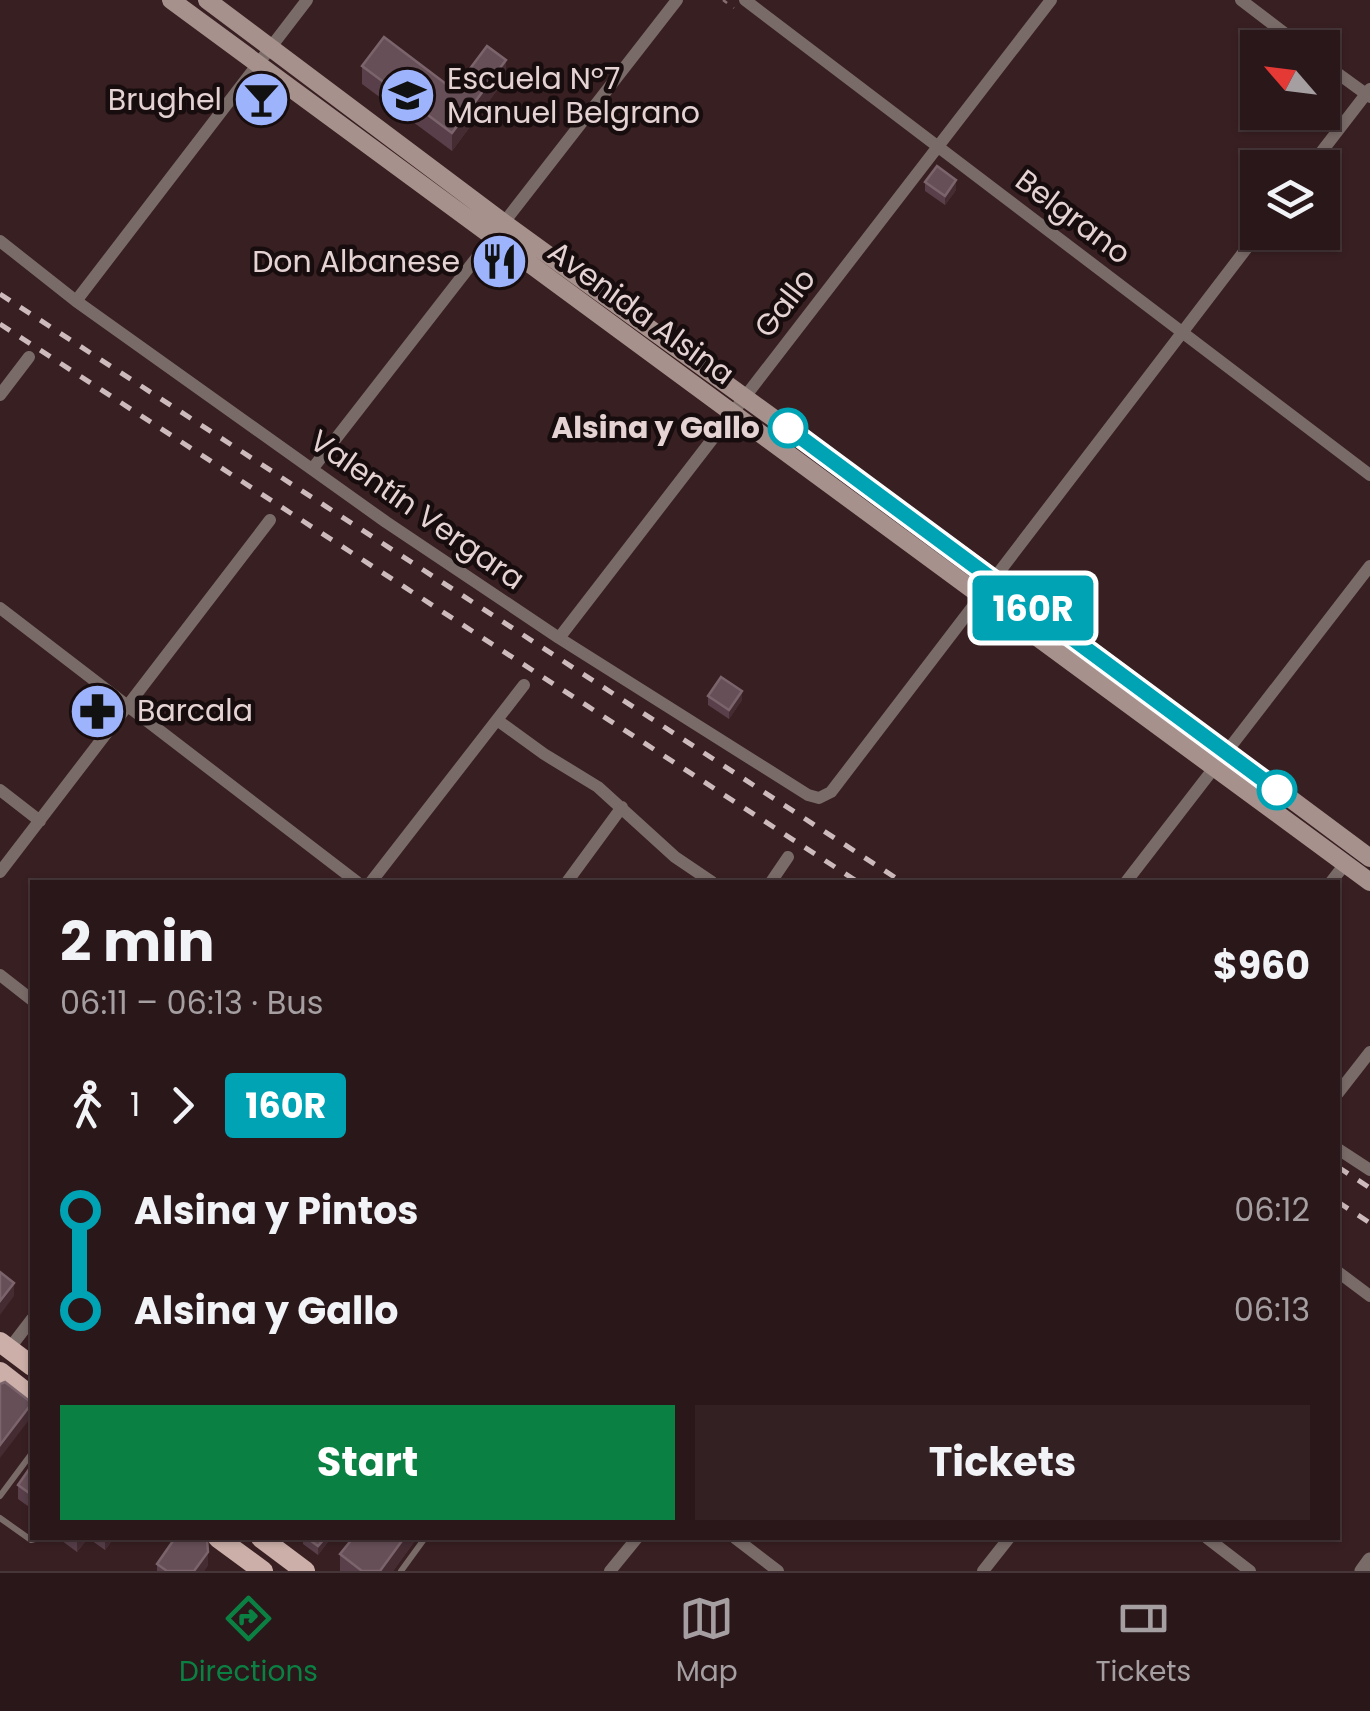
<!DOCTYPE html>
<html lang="en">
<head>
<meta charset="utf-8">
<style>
	:root { --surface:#2a171a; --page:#322023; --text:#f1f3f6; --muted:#a59fa2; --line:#463639; --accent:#0b8043 }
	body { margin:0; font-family:Poppins,sans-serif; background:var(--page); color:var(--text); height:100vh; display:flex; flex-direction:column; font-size:38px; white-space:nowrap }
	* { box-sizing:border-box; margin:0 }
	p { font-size:32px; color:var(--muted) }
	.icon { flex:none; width:55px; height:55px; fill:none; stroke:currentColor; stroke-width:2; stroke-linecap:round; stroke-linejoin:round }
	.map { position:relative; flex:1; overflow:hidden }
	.details { position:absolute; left:30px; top:880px; width:1310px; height:660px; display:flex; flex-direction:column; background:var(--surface); border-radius:0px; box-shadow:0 2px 8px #0004,0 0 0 2px var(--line) }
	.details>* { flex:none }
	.badge { padding:0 20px; border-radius:8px; font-size:35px; line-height:65px }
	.needle { width:65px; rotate:298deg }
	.buttons { position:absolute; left:1240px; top:30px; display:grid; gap:20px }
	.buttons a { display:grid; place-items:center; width:100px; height:100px; border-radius:0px; background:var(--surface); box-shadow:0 2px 8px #0004,0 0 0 2px var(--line); font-size:50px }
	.map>.badge { position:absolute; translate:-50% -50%; box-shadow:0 0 0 5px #fff }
	.legs { display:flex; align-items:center; gap:15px; height:110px; padding:0 30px; font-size:32px }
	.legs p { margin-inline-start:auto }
	.headline { display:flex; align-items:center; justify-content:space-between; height:170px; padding:0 30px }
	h1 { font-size:55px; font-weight:700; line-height:75px }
	.cta { display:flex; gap:20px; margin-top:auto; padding:20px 30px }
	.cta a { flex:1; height:115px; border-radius:0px; background:var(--accent); color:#fff; font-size:40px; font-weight:700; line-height:115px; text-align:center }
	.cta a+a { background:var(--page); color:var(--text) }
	ul { padding:0 30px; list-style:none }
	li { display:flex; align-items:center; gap:35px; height:100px; font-size:38px }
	li i { display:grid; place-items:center; width:15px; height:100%; margin:0 12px; background:currentColor }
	li i::after { content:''; width:25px; height:25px; margin:-12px; border:8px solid; border-radius:50%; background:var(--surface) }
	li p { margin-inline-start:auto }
	li:first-child i { background:linear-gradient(#0000 50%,currentColor 0) }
	li:last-child i { background:linear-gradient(currentColor 50%,#0000 0) }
	.dock { display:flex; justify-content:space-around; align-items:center; height:140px; border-top:2px solid var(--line); background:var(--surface); font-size:28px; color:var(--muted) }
	.dock a { display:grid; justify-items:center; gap:5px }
	.dock .selected { color:var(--accent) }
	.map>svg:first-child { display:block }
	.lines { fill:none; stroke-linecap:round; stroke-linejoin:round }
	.path { stroke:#856f71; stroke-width:2.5; stroke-dasharray:5 8; stroke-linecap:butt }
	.service { stroke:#796b68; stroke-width:6 }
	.minor { stroke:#796b68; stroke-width:12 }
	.tertiary { stroke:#796b68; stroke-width:15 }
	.secondary { stroke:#a7918c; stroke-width:18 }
	.primary { stroke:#cbafa8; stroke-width:20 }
	.rail { stroke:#cdbabc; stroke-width:5; stroke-dasharray:12 12; stroke-linecap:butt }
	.wall { fill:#583f49 }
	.shaded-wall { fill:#452c33 }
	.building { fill:#674f58; stroke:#7b646c; stroke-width:2.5 }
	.line-1-casing { stroke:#fff; stroke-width:22 }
	.line-1 { stroke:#00a3b4; stroke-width:15 }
	.stop-1-dot { fill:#fff; stroke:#00a3b4; stroke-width:5 }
	.labels { text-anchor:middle; stroke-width:9; stroke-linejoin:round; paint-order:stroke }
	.poi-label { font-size:30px; fill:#e5d3d4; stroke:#180d0e; text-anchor:start }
	.street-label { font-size:30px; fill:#e5d3d4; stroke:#180d0e }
	.stop-label { font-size:30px; font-weight:bold; fill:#e5d3d4; stroke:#180d0e; text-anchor:end }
</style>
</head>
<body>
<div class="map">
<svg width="1370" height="1571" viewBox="0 0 1370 1571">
	<rect width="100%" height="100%" fill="#381f22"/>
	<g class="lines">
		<!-- path -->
		<path class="path" d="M723 0 734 8"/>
		<!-- service -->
		<path class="service" d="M0 1496 32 1453
			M0 1518 31 1540 39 1538
			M401 1571 425 1538"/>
		<!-- minor -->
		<path class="minor" d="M745 0 1370 475
			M1241 0 1304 48
			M1322 62 1370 97
			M1309 168 1370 89
			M0 241 76 301 386 522 559 638 808 795 819 798 831 792 1259 232
			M76 301 307 0
			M0 395 29 357
			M313 468 677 0
			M0 608 357 882
			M559 638 1051 0
			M497 720 544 754 598 787 675 857 712 882
			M0 790 40 821
			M0 872 270 520
			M371 882 524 685
			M567 882 622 807
			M771 882 788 857
			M1126 882 1370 566
			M1331 882 1345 864
			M0 975 32 1000
			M1338 1093 1370 1052
			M1338 1149 1370 1170
			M1338 1272 1370 1296
			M9 1349 32 1319
			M735 1538 778 1571
			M1207 1538 1250 1571
			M610 1571 637 1538
			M983 1571 1009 1538"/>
		<!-- tertiary -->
		<path class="tertiary" d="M1362 1571 1370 1560"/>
		<!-- secondary -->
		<path class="secondary" d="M171 0 1370 882
			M207 0 504 223 994 578 1370 858"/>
		<!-- primary -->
		<path class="primary" d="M0 1342 32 1366
			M0 1372 32 1397
			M218 1538 263 1571
			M261 1538 305 1571"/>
		<!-- rail -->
		<path class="rail" d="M0 294 902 882
			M0 324 858 882
			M1338 1167 1370 1188
			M1338 1202 1370 1223"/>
	</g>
	<!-- wall -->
	<path class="wall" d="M362 66 454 90 506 78 452 151 362 84Z
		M925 182 956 190 945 205 925 191Z
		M708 696 742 700 729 719 708 705Z
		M32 1465V1509L18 1499V1485Z
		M58 1538H114L105 1550 88 1538 77 1552Z
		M165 1538H205L208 1565 204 1571H157V1564L172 1542Z
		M303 1538H331L318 1555 303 1544Z
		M353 1538H417L393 1571H340V1554Z"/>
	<!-- shaded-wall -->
	<path class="shaded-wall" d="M506 60V78L452 151V133Z
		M956 180V190L945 205V196Z
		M742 691V700L729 719V710Z
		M14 1283V1296L0 1315V1301Z
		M32 1403V1416L0 1458V1445Z
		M77 1538H88L77 1552Z
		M105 1538H114L105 1550Z
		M325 1538H331L318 1555V1546Z
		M404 1538H417L393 1571H380Z
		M208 1552V1565L204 1571H194Z"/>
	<!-- building -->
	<path class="building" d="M384 37 454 90 487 46 506 60 452 133 362 66Z
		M937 166 956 180 945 196 925 182Z
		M721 677 742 691 729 710 708 696Z
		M0 1272 14 1283 0 1301Z
		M5 1382 32 1403 0 1445V1384Z
		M32 1465V1495L18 1485Z
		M175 1538H205L207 1539 208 1552 194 1571H167L157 1564Z
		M307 1538H325L318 1546Z
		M353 1538H404L380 1571H362L340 1554Z"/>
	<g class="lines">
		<defs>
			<path id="line-1" d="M788 428 1277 790"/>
		</defs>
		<!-- line-1 casing -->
		<use href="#line-1" class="line-1-casing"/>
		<!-- line-1 -->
		<use href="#line-1" class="line-1"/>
	</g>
	<!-- icons -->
	<defs>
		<symbol id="school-disc" viewBox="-11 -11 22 22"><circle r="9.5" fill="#9db4fd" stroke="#180d0e"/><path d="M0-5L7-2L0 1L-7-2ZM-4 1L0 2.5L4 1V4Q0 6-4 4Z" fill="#111"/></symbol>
		<symbol id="bar-disc" viewBox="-11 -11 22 22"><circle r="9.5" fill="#9db4fd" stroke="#180d0e"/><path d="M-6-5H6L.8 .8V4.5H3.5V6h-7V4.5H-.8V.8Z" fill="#111"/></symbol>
		<symbol id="restaurant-disc" viewBox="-11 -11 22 22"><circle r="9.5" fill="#9db4fd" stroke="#180d0e"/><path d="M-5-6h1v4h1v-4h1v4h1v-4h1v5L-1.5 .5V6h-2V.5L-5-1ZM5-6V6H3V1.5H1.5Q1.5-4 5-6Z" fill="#111"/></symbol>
		<symbol id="pharmacy-disc" viewBox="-11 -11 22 22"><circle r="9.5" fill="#9db4fd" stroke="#180d0e"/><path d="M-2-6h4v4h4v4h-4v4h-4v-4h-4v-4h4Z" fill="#111"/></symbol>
	</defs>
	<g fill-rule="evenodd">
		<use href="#school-disc" x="376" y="64" width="63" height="63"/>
		<use href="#bar-disc" x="230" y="68" width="63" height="63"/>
		<use href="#restaurant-disc" x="468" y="230" width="63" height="63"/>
		<use href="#pharmacy-disc" x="66" y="680" width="63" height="63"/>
	</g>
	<!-- markers -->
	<g class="stop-1-dot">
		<circle cx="788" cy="428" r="18"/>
		<circle cx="1277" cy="790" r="18"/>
	</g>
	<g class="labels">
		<!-- poi labels -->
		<g class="poi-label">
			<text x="447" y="89">Escuela Nº7<tspan x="447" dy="34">Manuel Belgrano</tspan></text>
			<text x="222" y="110" text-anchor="end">Brughel</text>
			<text x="460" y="272" text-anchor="end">Don Albanese</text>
			<text x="137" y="721">Barcala</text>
		</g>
		<!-- street labels -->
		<g class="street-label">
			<text transform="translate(1073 217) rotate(37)" y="10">Belgrano</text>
			<text transform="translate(785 303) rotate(-52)" y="10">Gallo</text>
			<text transform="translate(641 313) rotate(36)" y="10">Avenida Alsina</text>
			<text transform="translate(417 510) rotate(35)" y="10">Valentín Vergara</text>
		</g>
		<!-- stop labels -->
		<g class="stop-label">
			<text x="760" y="438">Alsina y Gallo</text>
		</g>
	</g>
</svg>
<div class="buttons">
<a><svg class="needle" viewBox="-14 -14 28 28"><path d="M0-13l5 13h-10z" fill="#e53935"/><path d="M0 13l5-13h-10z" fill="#a59fa2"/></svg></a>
<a><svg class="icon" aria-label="layers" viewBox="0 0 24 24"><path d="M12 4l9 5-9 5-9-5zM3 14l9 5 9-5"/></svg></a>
</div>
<b class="badge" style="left:1033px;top:608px;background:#00a3b4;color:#fff">160R</b>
<section class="details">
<div class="headline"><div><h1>2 min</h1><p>06:11 – 06:13 · Bus</p></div><b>$960</b></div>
<div class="legs"><svg class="icon" aria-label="walk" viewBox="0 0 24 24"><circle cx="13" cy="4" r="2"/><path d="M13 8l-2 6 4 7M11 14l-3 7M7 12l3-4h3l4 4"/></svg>1<svg class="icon" aria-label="forward" viewBox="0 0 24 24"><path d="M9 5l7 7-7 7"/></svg><b class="badge" style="background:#00a3b4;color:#fff">160R</b></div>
<ul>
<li><i style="color:#00a3b4"></i><b>Alsina y Pintos</b><p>06:12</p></li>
<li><i style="color:#00a3b4"></i><b>Alsina y Gallo</b><p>06:13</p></li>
</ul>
<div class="cta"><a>Start</a><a>Tickets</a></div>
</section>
</div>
<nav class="dock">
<a class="selected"><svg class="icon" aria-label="directions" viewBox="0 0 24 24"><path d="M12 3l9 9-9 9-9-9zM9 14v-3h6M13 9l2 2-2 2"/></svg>Directions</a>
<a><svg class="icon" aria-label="map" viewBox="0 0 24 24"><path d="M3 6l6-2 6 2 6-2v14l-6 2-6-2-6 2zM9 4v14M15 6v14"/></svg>Map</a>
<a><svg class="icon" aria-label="tickets" viewBox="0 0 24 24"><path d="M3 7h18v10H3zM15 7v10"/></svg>Tickets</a>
</nav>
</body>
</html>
